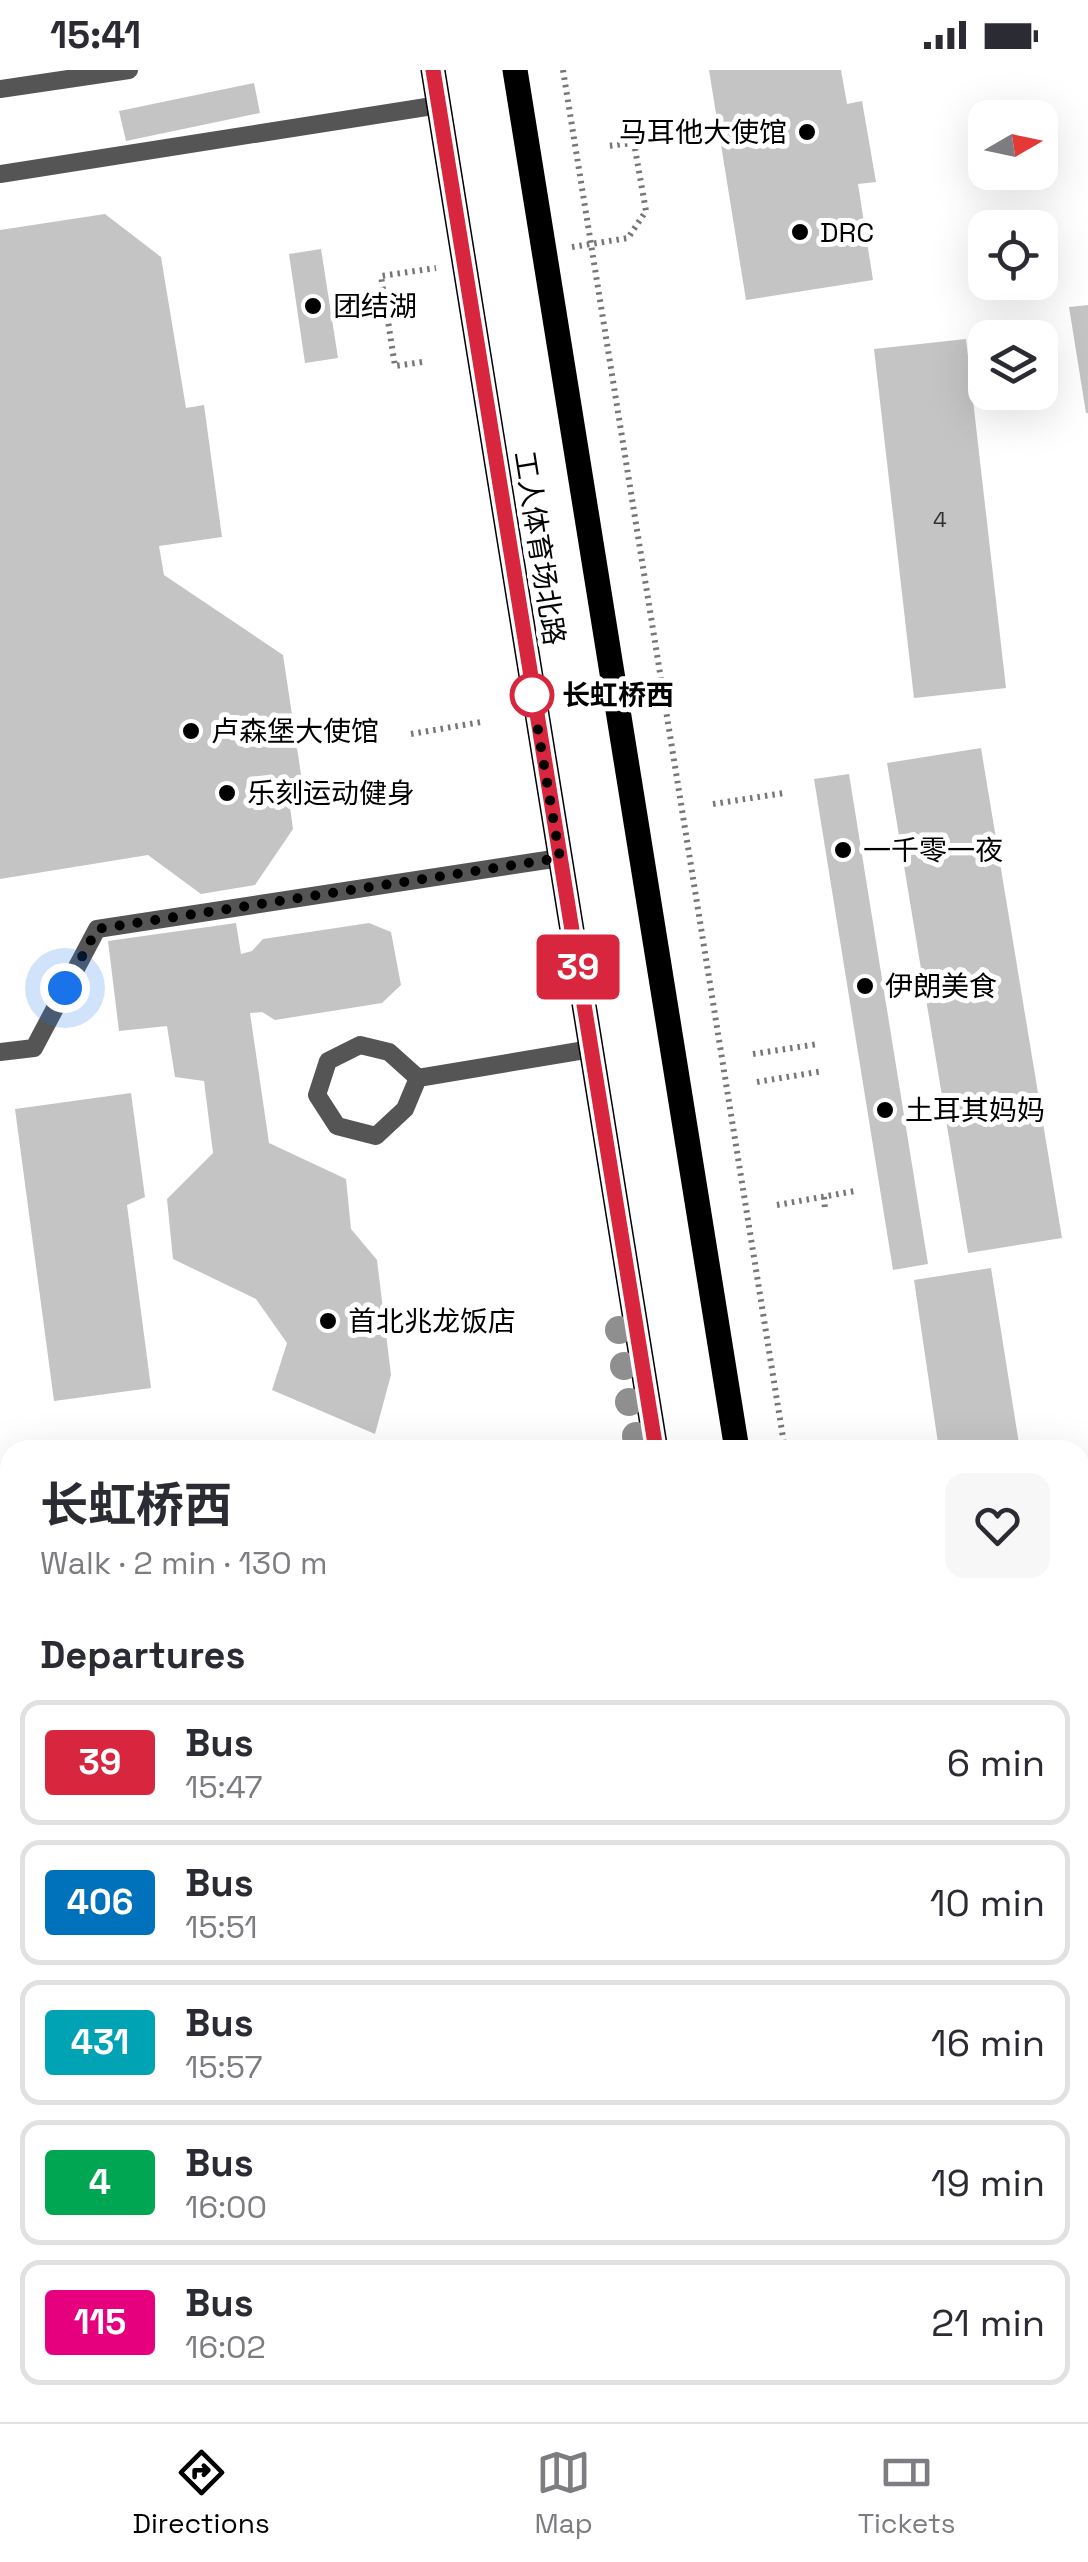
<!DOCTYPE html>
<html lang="en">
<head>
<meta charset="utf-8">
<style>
	:root { --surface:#fff; --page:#f7f7f7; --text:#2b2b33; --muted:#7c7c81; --line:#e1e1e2; --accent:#000 }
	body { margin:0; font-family:"Space Grotesk","Noto Sans SC",sans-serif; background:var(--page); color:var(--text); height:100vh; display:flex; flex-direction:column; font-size:38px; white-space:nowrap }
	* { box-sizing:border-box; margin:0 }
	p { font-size:32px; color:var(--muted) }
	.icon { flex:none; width:55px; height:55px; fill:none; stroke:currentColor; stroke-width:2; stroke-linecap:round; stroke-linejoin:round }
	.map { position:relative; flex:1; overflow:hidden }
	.sheet { position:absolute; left:0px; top:1370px; width:1090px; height:982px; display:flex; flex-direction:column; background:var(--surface); border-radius:30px 30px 0 0; box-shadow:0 10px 40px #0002 }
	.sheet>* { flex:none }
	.badge { padding:0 20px; border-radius:8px; font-size:35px; line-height:65px }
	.needle { width:65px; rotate:81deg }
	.buttons { position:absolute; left:968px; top:30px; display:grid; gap:20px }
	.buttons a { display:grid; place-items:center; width:90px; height:90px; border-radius:20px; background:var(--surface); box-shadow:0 10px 40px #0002; font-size:50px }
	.you { position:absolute; width:50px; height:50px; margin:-25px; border:8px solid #fff; border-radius:50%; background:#1a73e8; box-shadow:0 0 0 15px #1a73e833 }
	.map>.badge { position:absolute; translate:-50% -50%; box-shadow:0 0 0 5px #fff }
	h2 { padding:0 40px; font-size:38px; line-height:90px }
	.round { display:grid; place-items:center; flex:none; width:105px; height:105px; border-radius:20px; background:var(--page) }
	.headline { display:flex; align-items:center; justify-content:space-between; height:170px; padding:0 40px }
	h1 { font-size:48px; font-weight:700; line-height:75px }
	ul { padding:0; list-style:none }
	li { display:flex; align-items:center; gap:30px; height:125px; margin:0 20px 15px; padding:0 20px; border:5px solid var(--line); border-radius:20px }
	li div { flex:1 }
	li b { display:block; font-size:38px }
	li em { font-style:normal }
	li .badge { min-width:110px; font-weight:700; text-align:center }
	.status { display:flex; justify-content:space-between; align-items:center; height:70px; padding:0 50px; background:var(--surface); direction:ltr }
	.status svg { height:28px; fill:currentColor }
	.tab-bar { display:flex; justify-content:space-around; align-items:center; height:140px; border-top:2px solid var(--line); background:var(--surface); font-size:28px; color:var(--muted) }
	.tab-bar a { display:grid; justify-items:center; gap:5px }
	.tab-bar .current { color:var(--accent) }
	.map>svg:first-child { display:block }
	.building { fill:#c4c4c4 }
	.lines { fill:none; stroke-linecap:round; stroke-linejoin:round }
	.path { stroke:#777; stroke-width:6; stroke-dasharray:2.5 5; stroke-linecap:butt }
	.service { stroke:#555; stroke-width:18 }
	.tertiary { stroke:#555; stroke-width:20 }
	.primary { stroke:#000; stroke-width:25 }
	.trunk { stroke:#000; stroke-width:28 }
	.tree { fill:#8f8f8f }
	.line-casing { stroke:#fff; stroke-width:22 }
	.line { stroke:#d7263d; stroke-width:15 }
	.walk { stroke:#000; stroke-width:10; stroke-dasharray:0 18 }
	.poi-dot { fill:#000; stroke:#fff; stroke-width:4 }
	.stop-dot { fill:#fff; stroke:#d7263d; stroke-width:5 }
	.labels { text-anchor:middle; stroke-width:10; stroke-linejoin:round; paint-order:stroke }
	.number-label { font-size:22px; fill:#313131 }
	.poi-label { font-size:28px; fill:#000; stroke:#fff; text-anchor:start }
	.street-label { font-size:28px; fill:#000; stroke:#fff }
	.stop-label { font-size:28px; font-weight:bold; fill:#000; stroke:#fff; text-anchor:start }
</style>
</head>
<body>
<div class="status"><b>15:41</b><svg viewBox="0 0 49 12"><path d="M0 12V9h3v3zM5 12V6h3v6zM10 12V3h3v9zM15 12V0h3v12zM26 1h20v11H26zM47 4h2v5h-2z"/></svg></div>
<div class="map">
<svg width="1088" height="2352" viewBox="0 0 1088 2352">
	<rect width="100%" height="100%" fill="#fff"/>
	<!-- building -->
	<path class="building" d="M709 0H841L847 34 862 31 876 112 858 114 873 210 746 230Z
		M254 13 260 43 126 71 119 41Z
		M105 144 161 187 186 338 204 335 222 467 159 476 164 505 283 585 302 711 289 730 293 759 255 815 201 824 148 785 0 809V160Z
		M321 179 338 288 305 293 289 184Z
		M1088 235V343H1086L1069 237Z
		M966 269 1006 618 914 628 874 279Z
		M981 678 1062 1168 968 1183 887 693Z
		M849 704 928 1194 893 1200 814 709Z
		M236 853 241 884 252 881 263 869 369 853 391 862 401 915 382 933 275 950 262 942 250 943 269 1073 346 1109 351 1159 377 1190 391 1305 375 1364 272 1320 287 1273 256 1229 173 1189 167 1129 213 1083 204 1011 175 1007 167 956 119 961 108 871Z
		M131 1023 145 1127 127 1135 151 1318 54 1331 15 1039Z
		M991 1198 1020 1380H939L914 1210Z
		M10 1447V1520L0 1521V1449Z
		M1088 2016V2352H1042L1041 2342H1080V2027Z
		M10 2078V2205L0 2207V2080Z
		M35 2342H61L63 2352H36Z
		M111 2342H139L140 2346 113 2351Z
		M572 2342H663V2352H572Z
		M461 2343V2352H421V2350Z"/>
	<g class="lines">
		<!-- path -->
		<path class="path" d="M563 0 785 1380
			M572 177 628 168 646 141 634 73 607 76
			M422 292 395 296 381 206 436 198
			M411 664 481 652
			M713 734 784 723
			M753 984 818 974
			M757 1012 823 1001
			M824 1127 825 1139
			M777 1135 855 1121
			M1080 1857 1088 1855
			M741 2342 742 2352"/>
		<!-- service -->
		<path class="service" d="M0 19 129 0
			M0 104 439 35
			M0 982 34 978 97 859 560 788
			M418 1008 405 1039 376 1066 337 1056 317 1025 328 991 360 975 389 982 418 1008 591 979"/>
		<!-- tertiary -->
		<path class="tertiary" d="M1080 1557 1088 1556
			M0 1731 10 1729
			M1080 1809 1088 1808
			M0 1982 10 1980
			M960 2342 962 2352"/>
		<!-- primary -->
		<path class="primary" d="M433 0 656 1380
			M515 0 737 1380
			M810 2342 812 2352
			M892 2342 894 2352"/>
		<!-- trunk -->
		<path class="trunk" d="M1080 1655 1088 1654
			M1080 1728 1088 1726
			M0 1824 10 1822
			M0 1899 10 1898"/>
	</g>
	<!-- trees -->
	<g class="tree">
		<circle cx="619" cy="1260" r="14"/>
		<circle cx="624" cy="1296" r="14"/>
		<circle cx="629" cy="1332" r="14"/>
		<circle cx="636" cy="1366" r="14"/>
	</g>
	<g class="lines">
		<defs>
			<path id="line" d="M433 0 656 1380"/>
		</defs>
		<!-- line casing -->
		<use href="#line" class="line-casing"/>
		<!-- line -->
		<use href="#line" class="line"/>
		<!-- walk -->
		<path class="walk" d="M65 918 97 859 560 788 532 625"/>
	</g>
	<!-- markers -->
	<g class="poi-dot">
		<circle cx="807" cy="62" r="10"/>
		<circle cx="800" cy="162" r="10"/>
		<circle cx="313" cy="236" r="10"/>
		<circle cx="191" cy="661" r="10"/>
		<circle cx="227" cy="723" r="10"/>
		<circle cx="843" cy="780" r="10"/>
		<circle cx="865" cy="916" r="10"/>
		<circle cx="885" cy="1040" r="10"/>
		<circle cx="328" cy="1251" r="10"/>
	</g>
	<circle class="stop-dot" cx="532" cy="625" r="20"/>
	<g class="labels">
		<!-- number labels -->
		<g class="number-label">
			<text x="940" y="457">4</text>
		</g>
		<!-- poi labels -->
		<g class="poi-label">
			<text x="787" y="72" text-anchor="end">马耳他大使馆</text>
			<text x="820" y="172">DRC</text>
			<text x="333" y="246">团结湖</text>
			<text x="211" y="671">卢森堡大使馆</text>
			<text x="247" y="733">乐刻运动健身</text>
			<text x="863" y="790">一千零一夜</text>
			<text x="885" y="926">伊朗美食</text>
			<text x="905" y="1050">土耳其妈妈</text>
			<text x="348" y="1261">首北兆龙饭店</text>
		</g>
		<!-- street labels -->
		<g class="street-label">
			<text transform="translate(540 478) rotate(81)" y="10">工人体育场北路</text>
		</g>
		<!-- stop labels -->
		<g class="stop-label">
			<text x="562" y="635">长虹桥西</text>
		</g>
	</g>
</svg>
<div class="buttons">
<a><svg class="needle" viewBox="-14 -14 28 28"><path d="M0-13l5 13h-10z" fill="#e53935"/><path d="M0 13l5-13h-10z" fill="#7c7c81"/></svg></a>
<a><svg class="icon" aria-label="locate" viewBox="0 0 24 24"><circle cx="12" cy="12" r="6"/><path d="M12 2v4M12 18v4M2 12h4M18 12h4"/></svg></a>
<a><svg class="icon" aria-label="layers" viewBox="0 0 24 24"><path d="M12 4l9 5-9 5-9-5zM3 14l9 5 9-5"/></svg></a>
</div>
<div class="you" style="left:65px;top:918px"></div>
<b class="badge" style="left:578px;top:897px;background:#d7263d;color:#fff">39</b>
<section class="sheet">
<div class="headline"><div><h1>长虹桥西</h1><p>Walk · 2 min · 130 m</p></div><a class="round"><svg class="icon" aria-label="heart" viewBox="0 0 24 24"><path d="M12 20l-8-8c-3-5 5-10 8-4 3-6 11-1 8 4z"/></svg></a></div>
<h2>Departures</h2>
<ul>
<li><span class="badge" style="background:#d7263d;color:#fff">39</span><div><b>Bus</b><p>15:47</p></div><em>6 min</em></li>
<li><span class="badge" style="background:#0072bc;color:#fff">406</span><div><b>Bus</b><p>15:51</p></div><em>10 min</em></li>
<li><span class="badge" style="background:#00a3b4;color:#fff">431</span><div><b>Bus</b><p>15:57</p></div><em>16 min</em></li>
<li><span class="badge" style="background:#00a651;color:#fff">4</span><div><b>Bus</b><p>16:00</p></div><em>19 min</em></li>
<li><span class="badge" style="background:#e6007e;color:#fff">115</span><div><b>Bus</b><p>16:02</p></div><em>21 min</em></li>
</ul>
</section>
</div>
<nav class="tab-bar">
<a class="current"><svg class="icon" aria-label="directions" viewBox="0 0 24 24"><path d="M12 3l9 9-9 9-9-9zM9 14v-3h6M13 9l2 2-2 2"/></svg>Directions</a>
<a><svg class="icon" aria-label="map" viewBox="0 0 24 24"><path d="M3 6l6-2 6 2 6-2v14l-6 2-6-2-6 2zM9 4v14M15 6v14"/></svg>Map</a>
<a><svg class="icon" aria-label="tickets" viewBox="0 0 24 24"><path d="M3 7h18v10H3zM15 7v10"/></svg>Tickets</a>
</nav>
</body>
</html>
